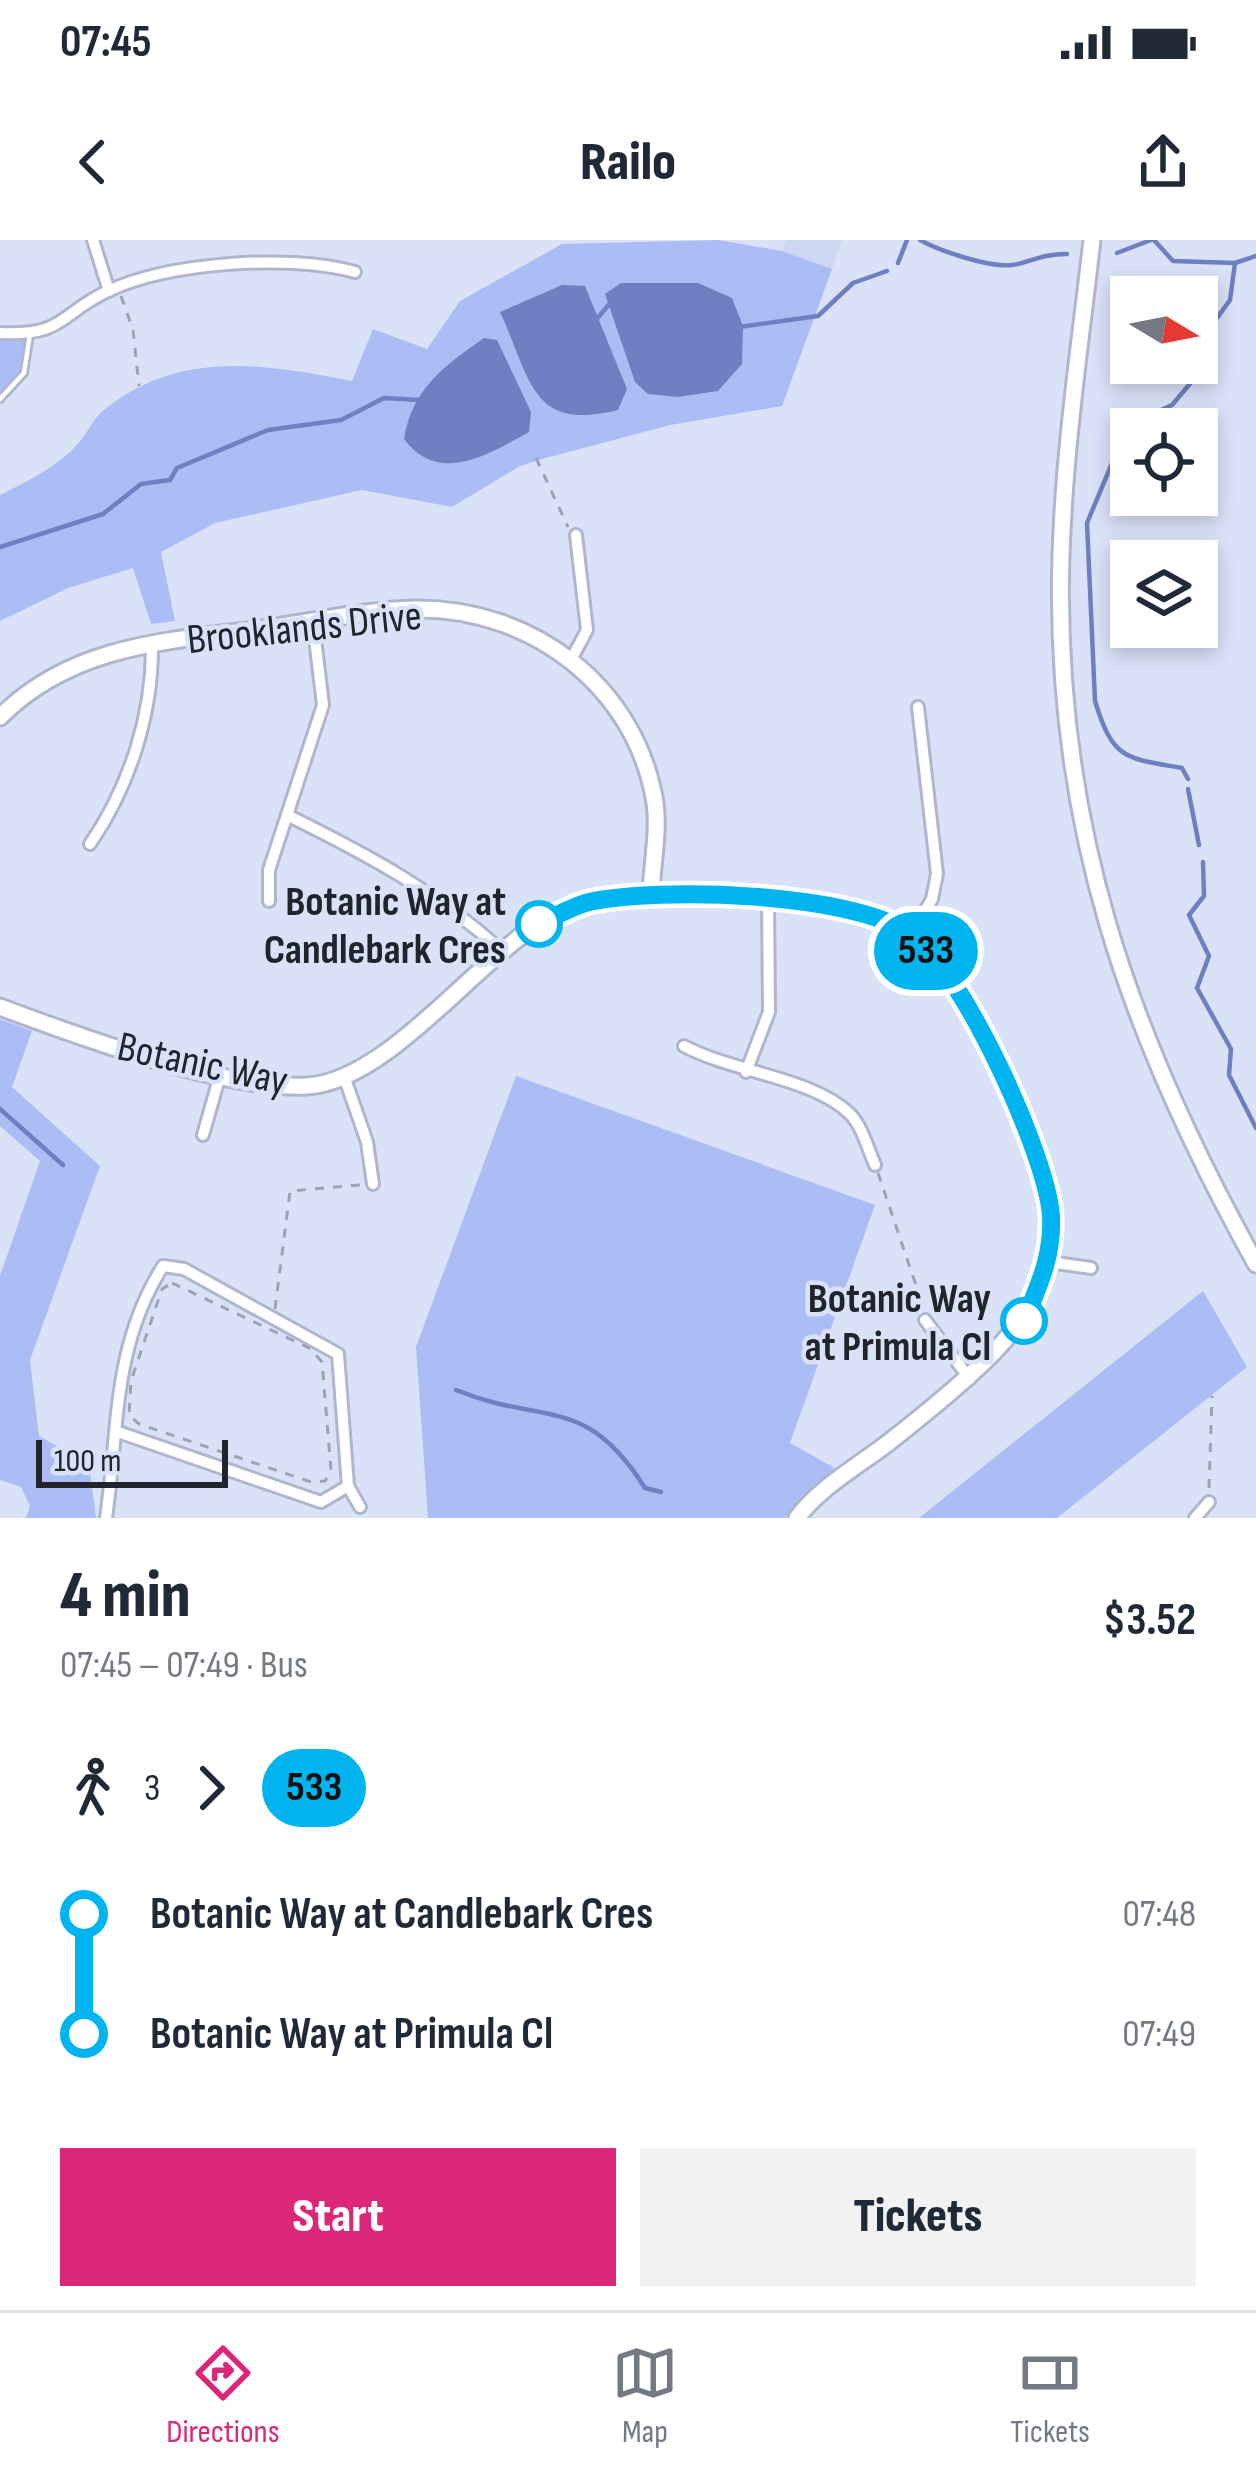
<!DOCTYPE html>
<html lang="en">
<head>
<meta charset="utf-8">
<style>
	:root { --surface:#fff; --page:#f2f2f3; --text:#1f2937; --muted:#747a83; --line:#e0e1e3; --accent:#db2777 }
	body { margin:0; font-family:"Sofia Sans Condensed",sans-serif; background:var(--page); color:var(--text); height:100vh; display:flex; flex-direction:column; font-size:45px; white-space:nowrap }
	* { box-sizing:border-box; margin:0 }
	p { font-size:39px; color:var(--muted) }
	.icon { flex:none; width:66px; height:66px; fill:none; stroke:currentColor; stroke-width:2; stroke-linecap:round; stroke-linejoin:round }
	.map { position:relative; height:1278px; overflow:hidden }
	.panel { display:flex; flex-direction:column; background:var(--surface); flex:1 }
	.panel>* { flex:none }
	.badge { padding:0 24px; border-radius:39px; font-size:42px; line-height:78px }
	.needle { width:78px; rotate:100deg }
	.tools { position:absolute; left:1110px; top:36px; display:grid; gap:24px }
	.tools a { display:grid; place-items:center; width:108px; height:108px; border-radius:0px; background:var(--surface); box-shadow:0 6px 18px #0003; font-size:60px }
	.scale { position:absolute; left:36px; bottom:30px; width:192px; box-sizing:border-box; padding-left:12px; border:6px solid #21242c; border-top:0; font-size:33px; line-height:42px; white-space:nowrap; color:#21242c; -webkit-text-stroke:9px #dae2f8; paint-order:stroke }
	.map>.badge { position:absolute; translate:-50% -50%; box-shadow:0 0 0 6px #fff }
	.legs { display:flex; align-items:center; gap:18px; height:132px; padding:0 60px; font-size:39px }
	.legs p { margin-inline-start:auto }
	.summary { display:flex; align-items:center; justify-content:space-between; height:204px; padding:0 60px }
	h1 { font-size:66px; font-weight:800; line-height:90px }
	.button { display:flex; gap:24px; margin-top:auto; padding:24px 60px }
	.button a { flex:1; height:138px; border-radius:0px; background:var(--accent); color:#fff; font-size:48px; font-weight:800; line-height:138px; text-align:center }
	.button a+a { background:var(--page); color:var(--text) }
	ul { padding:0 60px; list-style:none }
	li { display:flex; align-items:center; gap:42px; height:120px; font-size:45px }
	li i { display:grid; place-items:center; width:18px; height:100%; margin:0 15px; background:currentColor }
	li i::after { content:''; width:30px; height:30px; margin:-15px; border:9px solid; border-radius:50%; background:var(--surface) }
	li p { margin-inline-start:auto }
	li:first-child i { background:linear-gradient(#0000 50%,currentColor 0) }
	li:last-child i { background:linear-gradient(currentColor 50%,#0000 0) }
	.status { display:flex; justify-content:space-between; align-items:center; height:84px; padding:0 60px; background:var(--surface); direction:ltr }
	.status svg { height:33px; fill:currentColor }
	header { display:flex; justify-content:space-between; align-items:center; height:156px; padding:0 60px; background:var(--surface); font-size:54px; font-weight:800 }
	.tabs { display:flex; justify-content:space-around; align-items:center; height:168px; border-top:3px solid var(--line); background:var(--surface); font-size:33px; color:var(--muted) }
	.tabs a { display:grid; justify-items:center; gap:6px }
	.tabs .on { color:var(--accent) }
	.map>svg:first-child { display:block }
	.built { fill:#cdd7f4 }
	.green { fill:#abbdf4 }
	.water { fill:#6e80c2 }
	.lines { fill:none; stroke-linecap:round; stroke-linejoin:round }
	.stream { stroke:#6e80c2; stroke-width:4.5 }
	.lane-casing { stroke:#b0b7cc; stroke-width:10 }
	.street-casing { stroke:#b0b7cc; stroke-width:16 }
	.secondary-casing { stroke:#b0b7cc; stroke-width:21 }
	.path { stroke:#9da3b4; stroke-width:3; stroke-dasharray:9 9; stroke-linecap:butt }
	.lane { stroke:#fff; stroke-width:4.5 }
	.street { stroke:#fff; stroke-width:10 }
	.secondary { stroke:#fff; stroke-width:15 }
	.line-1-casing { stroke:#fff; stroke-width:27 }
	.line-1 { stroke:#00b5ef; stroke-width:18 }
	.stop-1-dot { fill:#fff; stroke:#00b5ef; stroke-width:6 }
	.labels { text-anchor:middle; stroke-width:9; stroke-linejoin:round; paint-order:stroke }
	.street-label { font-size:42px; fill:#21242c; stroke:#dae2f8 }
	.stop-label { font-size:42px; font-weight:bold; fill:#21242c; stroke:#dae2f8; text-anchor:end }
</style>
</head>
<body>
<div class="status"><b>07:45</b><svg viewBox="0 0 49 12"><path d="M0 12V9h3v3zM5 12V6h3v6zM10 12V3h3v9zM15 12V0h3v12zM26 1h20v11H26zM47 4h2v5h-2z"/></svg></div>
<header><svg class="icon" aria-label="back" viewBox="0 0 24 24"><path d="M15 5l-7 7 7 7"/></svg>Railo<svg class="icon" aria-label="share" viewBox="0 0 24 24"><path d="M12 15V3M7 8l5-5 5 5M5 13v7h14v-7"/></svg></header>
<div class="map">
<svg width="1256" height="1278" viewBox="0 0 1256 1278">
	<rect width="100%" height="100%" fill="#dae2f8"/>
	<!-- built -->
	<path class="built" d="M786 0H842L832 29 782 11Z"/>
	<!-- green -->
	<path class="green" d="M718 0 782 11 832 29 782 166 670 185 542 219 520 226 452 267 362 250 215 283 161 312 175 381 151 384 133 328 68 348 0 381V255C28 241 55 228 77 205 87 194 93 178 105 169 181 109 264 124 352 141L373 89 427 109 460 61 562 4Z
		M0 93 30 94 24 133 0 159Z
		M0 779 32 791 12 847 100 926 30 1120 39 1196 89 1224 96 1278H26L30 1266 21 1247 0 1240V1036L40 921 0 886Z
		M516 836 875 965 790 1203 840 1231 797 1262 785 1278H428L416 1107Z
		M1203 1051 1247 1127 1057 1278H919Z"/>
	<!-- water -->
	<path class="water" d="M621 43H698L732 58 743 86 742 124 718 151 678 157 648 154 635 142 605 54Z
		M562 45 585 46 627 149 618 170C531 192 531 139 500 72Z
		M484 98 497 100 531 172 529 192C489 214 439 246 404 199 412 149 444 126 484 98Z"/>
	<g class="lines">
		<!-- stream -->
		<path class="stream" d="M920 0C940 11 990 28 1012 25 1031 23 1038 14 1067 14
			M1154 0 1173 21 1235 23 1256 16
			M1117 13 1151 0
			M898 23 907 0
			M595 81 611 62
			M739 87 818 76 853 43 887 31
			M0 307 103 274 141 244 170 240 177 228 268 190 341 180 384 158 420 160
			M1188 539 1182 528C1125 518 1113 520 1095 461L1087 283 1128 185 1172 165 1205 126 1207 92 1230 60 1235 23
			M1188 549 1199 605
			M1203 622 1204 656 1189 675 1209 716 1197 748 1231 809 1229 835 1256 888
			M0 869 63 925
			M456 1150C544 1186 585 1153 645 1248L661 1252"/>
		<defs>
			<path id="lane" d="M0 159 24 133 30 94"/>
			<path id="street" d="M93 0 109 51
				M0 93C65 96 59 74 108 51 170 22 290 14 355 32
				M572 418 587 390 576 295
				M289 576C368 615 437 652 502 711
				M90 604C130 546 153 473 152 403
				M269 661V630L323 465 313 382
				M912 694 932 659 937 634 918 467
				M684 806C732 832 814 838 850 874 862 886 868 909 875 925
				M746 832 769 772 768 659
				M344 836 367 902 373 944
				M203 895 220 835
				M1049 1022 1091 1028
				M925 1080 970 1139
				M348 1246 360 1267
				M106 1278C119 1187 112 1107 163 1026L184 1029 338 1114 348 1246 321 1262 118 1192
				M1195 1278 1209 1262"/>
			<path id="secondary" d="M1092 0C1080 105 1064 211 1061 316 1053 582 1129 796 1256 1024
				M0 477C72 405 166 401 262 389 312 382 365 370 416 369 532 368 636 446 655 563 659 591 652 625 651 654
				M0 767C80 797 224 850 307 846 382 842 467 733 528 691 543 680 567 668 585 662 645 644 866 655 914 697 947 726 969 771 988 810 1094 1021 1066 1063 888 1203 858 1226 819 1248 797 1278"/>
		</defs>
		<!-- lane casing -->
		<use href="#lane" class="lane-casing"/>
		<!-- street casing -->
		<use href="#street" class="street-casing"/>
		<!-- secondary casing -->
		<use href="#secondary" class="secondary-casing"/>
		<!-- path -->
		<path class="path" d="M121 56 133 90 139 146
			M536 218 568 287
			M878 933 923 1066
			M172 1043 311 1109 322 1122 331 1230 325 1241 311 1242 139 1184 129 1175 131 1141 162 1049Z
			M275 1069 290 951 360 945
			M1209 1248 1212 1156"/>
		<!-- lane -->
		<use href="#lane" class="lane"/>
		<!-- street -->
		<use href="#street" class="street"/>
		<!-- secondary -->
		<use href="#secondary" class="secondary"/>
	</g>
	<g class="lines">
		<defs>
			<path id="line-1" d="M539 684C555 677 572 666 589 662 659 647 851 652 911 694 962 729 1047 915 1051 976 1053 1016 1039 1045 1024 1081"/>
		</defs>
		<!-- line-1 casing -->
		<use href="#line-1" class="line-1-casing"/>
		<!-- line-1 -->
		<use href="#line-1" class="line-1"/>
	</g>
	<!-- markers -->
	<g class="stop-1-dot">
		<circle cx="539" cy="684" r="21"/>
		<circle cx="1024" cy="1081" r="21"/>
	</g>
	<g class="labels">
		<!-- street labels -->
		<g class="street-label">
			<text transform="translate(304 386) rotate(-6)" y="15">Brooklands Drive</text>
			<text transform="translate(203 822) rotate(12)" y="15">Botanic Way</text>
		</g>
		<!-- stop labels -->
		<g class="stop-label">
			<text x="506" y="675">Botanic Way at<tspan x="506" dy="48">Candlebark Cres</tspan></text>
			<text x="991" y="1072">Botanic Way<tspan x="991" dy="48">at Primula Cl</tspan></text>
		</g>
	</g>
</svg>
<div class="tools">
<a><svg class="needle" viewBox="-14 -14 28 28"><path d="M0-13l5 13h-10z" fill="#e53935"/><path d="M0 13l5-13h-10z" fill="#747a83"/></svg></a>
<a><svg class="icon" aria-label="locate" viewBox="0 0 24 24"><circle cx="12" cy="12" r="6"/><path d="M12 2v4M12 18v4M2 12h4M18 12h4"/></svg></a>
<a><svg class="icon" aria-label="layers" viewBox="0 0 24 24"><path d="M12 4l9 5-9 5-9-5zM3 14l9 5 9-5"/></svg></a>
</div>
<div class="scale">100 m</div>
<b class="badge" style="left:926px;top:711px;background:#00b5ef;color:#111">533</b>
</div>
<section class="panel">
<div class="summary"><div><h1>4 min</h1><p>07:45 – 07:49 · Bus</p></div><b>$3.52</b></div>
<div class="legs"><svg class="icon" aria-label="walk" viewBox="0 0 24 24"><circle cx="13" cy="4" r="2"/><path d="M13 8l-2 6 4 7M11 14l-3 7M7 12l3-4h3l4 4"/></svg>3<svg class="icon" aria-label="forward" viewBox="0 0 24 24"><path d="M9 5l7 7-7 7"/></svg><b class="badge" style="background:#00b5ef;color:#111">533</b></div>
<ul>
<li><i style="color:#00b5ef"></i><b>Botanic Way at Candlebark Cres</b><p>07:48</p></li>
<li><i style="color:#00b5ef"></i><b>Botanic Way at Primula Cl</b><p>07:49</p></li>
</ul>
<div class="button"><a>Start</a><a>Tickets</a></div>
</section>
<nav class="tabs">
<a class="on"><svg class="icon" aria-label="directions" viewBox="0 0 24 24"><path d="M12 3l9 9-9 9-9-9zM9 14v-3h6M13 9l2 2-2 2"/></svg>Directions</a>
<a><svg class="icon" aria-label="map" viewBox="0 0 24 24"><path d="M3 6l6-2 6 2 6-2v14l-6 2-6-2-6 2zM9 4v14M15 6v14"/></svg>Map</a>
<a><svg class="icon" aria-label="tickets" viewBox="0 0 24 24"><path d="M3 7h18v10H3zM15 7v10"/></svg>Tickets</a>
</nav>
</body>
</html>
